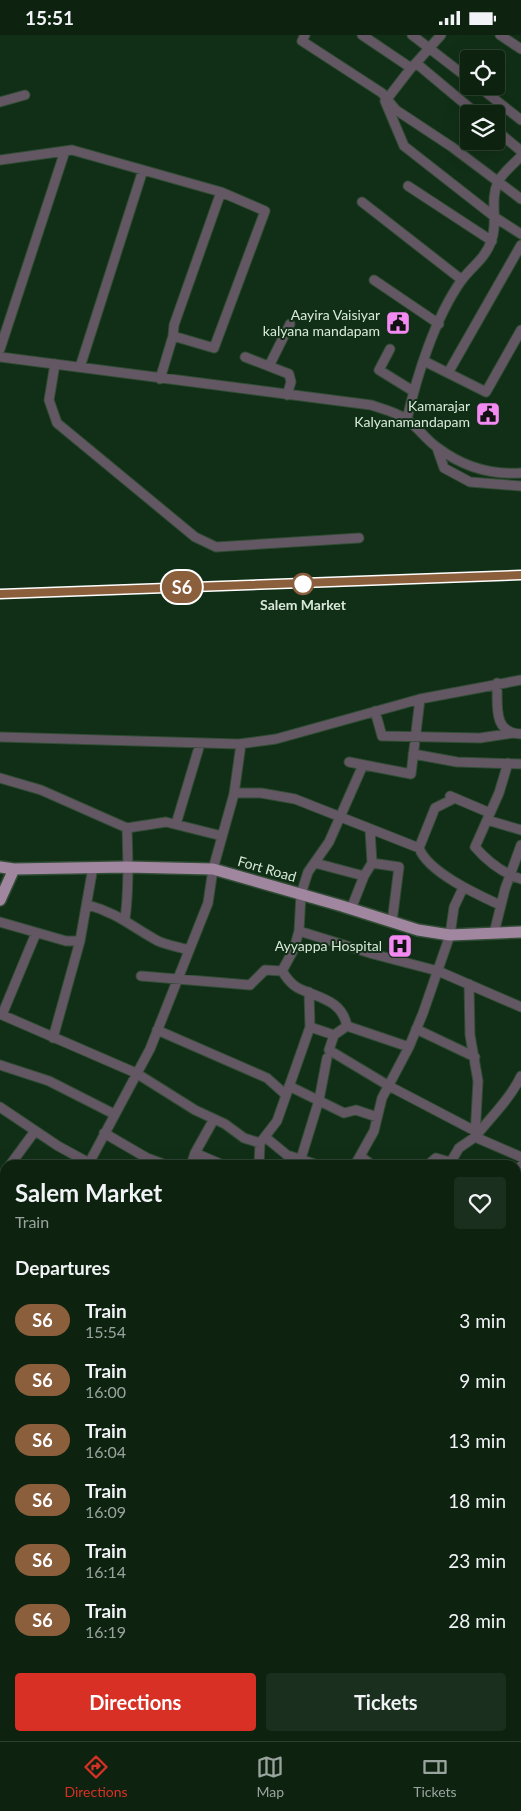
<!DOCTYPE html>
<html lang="en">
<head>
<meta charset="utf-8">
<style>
	:root { --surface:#0d2310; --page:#1b2f1e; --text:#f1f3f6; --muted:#9aa49f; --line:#2d4030; --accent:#d93025 }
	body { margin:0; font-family:Lato,sans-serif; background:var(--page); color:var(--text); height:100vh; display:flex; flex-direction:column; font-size:19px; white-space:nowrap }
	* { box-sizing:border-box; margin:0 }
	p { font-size:16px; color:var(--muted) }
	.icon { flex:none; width:28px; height:28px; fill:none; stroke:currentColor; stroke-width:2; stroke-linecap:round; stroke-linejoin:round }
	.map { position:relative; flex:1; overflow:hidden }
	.drawer { position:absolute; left:0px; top:1125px; width:521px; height:581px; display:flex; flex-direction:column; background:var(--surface); border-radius:15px 15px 0 0; box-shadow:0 5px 20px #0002,0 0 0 1px var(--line) }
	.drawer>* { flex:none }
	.badge { padding:0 10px; border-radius:16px; font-size:18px; line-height:32px }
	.buttons { position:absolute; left:460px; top:15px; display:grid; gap:10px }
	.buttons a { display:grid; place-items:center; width:45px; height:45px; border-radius:5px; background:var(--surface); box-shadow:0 5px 20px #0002,0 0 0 1px var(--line); font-size:25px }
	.map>.badge { position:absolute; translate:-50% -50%; box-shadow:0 0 0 2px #fff }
	h2 { padding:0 15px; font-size:19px; line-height:45px }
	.round { display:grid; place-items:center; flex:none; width:52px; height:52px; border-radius:5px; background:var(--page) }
	.overview { display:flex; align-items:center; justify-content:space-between; height:85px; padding:0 15px }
	h1 { font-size:24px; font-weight:700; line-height:38px }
	.cta { display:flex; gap:10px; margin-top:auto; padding:10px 15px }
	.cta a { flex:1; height:58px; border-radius:5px; background:var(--accent); color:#fff; font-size:20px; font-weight:700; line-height:58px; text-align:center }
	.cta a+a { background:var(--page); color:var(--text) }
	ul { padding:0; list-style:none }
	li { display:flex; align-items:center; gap:15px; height:60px; padding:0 15px }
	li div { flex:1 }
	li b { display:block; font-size:19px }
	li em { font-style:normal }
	li .badge { min-width:55px; font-weight:700; text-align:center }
	.status { display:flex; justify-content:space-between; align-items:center; height:35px; padding:0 25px; background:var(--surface); direction:ltr }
	.status svg { height:14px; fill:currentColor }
	.tab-bar { display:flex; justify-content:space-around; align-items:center; height:70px; border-top:1px solid var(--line); background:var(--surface); font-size:14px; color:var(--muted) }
	.tab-bar a { display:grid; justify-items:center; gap:2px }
	.tab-bar .on { color:var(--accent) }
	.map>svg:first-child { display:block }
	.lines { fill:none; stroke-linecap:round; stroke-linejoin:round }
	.canal { stroke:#011203; stroke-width:8 }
	.minor-casing { stroke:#314d35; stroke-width:11 }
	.major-casing { stroke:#314d35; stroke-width:14 }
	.minor { stroke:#645764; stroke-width:9 }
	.major { stroke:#a1869f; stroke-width:11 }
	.rail-casing { stroke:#7c937e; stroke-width:4 }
	.rail { stroke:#112f16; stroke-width:2; stroke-dasharray:5.5; stroke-linecap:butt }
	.line-casing { stroke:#fff; stroke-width:11 }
	.line { stroke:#8b5e3c; stroke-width:8 }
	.stop-dot { fill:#fff; stroke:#8b5e3c; stroke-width:2.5 }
	.labels { text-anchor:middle; stroke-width:4; stroke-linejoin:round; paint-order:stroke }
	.poi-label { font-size:14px; fill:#d8e9d9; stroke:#112f16; text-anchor:end }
	.stop-label { font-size:14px; font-weight:bold; fill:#d8e9d9; stroke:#112f16 }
	.street-label { font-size:14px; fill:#d8e9d9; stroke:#112f16 }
</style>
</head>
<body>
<div class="status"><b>15:51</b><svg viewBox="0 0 49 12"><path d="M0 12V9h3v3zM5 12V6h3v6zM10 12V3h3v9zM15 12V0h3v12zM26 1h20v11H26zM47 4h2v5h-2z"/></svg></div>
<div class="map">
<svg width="521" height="1706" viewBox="0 0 521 1706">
	<rect width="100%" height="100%" fill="#112f16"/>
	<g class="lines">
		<!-- canal -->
		<path class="canal" d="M516 1382 521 1383
			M0 1506 5 1507"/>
		<defs>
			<path id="minor" d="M305 0 302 6 382 58 396 75 452 112 521 164
				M362 0 411 33 416 28
				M412 0 469 44
				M441 0 416 28 477 79
				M500 0 521 14
				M478 51 521 85
				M387 64 411 33
				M385 66 404 111 496 183 521 199
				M0 67 25 60
				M496 95 521 116
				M0 125 72 115 221 157 265 176 214 313 173 301 160 344
				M408 151 492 206
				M362 167 462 245
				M374 245 439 289
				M173 301 174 290 221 157
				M0 314 65 116
				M390 314 379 335 413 356
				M0 322 371 370C383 374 396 377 406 384 418 392 426 405 438 413 462 431 491 440 521 438
				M245 322 289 339 291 347 287 360
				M424 326 486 357 521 295
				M55 329 49 365 57 388 195 502 216 512 359 503
				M269 331 290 289
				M80 332 143 135
				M448 338 521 210
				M407 384C417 340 435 283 461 246 472 231 484 225 491 207 499 186 489 166 498 147 502 138 514 129 521 121
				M437 413 444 433 470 447 521 451
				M497 648C498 670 492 698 521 699
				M375 676 382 701 480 703 513 698
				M0 702 239 709 276 704 420 664 521 645
				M413 719 457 727 521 729
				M349 727 411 739 420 664
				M508 728 499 758 475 812C488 827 502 838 521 844
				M0 743 41 755 127 793 166 787 222 801
				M234 758H261L295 764 419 813C428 837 476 859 500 870
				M450 761 490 778
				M487 785 521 795
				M176 789 200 709
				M419 813 435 773 455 763
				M315 828 364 841
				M372 828 399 832 392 887
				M88 870C118 878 132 892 158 906 167 910 179 912 189 915
				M351 874 364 841 372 828 370 795
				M125 884C129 854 128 824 127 793
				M0 887 66 906H80L93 832
				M299 896 301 859 308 837 329 807 363 730
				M494 898 505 854 521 810
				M282 936C286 942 290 949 298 953 319 963 342 965 347 991
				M141 941 250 950 265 935 282 936 294 914 299 896 373 919 438 936 521 972
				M309 957 310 992
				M0 979 136 1038 195 1075 225 1089 244 1103 260 1108 277 1086 310 992 334 1000 347 991 409 1012
				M2 980 36 898
				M416 994 475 1022
				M157 995 267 1043 286 1060
				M334 1000 329 1015 389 1051 475 1096
				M53 1003 80 906
				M0 1030 49 1046 114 1079
				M521 1041C510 1064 491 1082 475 1102L521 1122
				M289 1051 344 1078 356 1075 377 1082
				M0 1072 58 1111 93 1130
				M104 1098 147 1123 166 1130
				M265 1102 287 1120 318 1130
				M195 1118 214 1084
				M360 1121 372 1130
				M10 1130 35 1096
				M88 1130 150 1014 208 868 213 834 234 759 241 709
				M191 1130 195 1118 223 1130
				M259 1130 260 1108
				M299 1130 319 1065 327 1023
				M355 1130 374 1096 382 1063 409 1012 423 978 450 900 454 872 463 853
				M428 1130 436 1123 450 1127
				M449 1130 459 1113 475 1102 478 1046 470 1000 469 949
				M516 1137 521 1131
				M0 1143 5 1137
				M0 1175 5 1177
				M516 1258H521
				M0 1267 5 1261
				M516 1294H521
				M516 1412 521 1414
				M516 1459 521 1469
				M516 1522 521 1525
				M516 1541 521 1544
				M516 1572 521 1575
				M516 1648 521 1651
				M516 1691 521 1692
				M186 1701 192 1706
				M237 1701 242 1706
				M288 1701 294 1706
				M434 1701 445 1706
				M0 1705 4 1706
				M49 1706 52 1701"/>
			<path id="major" d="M0 832 14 834 126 832 213 834 342 871 418 895 450 900 521 897
				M0 865 14 834"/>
		</defs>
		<!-- minor casing -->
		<use href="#minor" class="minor-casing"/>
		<!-- major casing -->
		<use href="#major" class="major-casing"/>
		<!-- minor -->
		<use href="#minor" class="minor"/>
		<!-- major -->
		<use href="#major" class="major"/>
		<defs>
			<path id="rail" d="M0 558 521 540"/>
		</defs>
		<!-- rail casing -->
		<use href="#rail" class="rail-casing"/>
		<!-- rail -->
		<use href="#rail" class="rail"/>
	</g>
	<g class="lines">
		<defs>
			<path id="line" d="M0 559 521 540"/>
		</defs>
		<!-- line casing -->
		<use href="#line" class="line-casing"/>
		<!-- line -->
		<use href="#line" class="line"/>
	</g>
	<!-- icons -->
	<defs>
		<symbol id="civic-square" viewBox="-11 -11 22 22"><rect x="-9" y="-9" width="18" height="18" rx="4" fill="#f38af2" stroke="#112f16"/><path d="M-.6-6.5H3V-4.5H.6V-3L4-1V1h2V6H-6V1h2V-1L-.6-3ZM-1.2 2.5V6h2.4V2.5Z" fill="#111"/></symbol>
		<symbol id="hospital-square" viewBox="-11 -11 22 22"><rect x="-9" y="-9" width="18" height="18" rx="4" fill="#f38af2" stroke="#112f16"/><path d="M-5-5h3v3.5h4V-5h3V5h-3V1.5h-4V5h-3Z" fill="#111"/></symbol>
	</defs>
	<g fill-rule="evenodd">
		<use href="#civic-square" x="384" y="274" width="28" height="28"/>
		<use href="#civic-square" x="474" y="365" width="28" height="28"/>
		<use href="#hospital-square" x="386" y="897" width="28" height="28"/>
	</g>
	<!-- markers -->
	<circle class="stop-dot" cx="303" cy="549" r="10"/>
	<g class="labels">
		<!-- poi labels -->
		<g class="poi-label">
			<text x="380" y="285">Aayira Vaisiyar<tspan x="380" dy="16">kalyana mandapam</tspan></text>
			<text x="470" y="376">Kamarajar<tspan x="470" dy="16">Kalyanamandapam</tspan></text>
			<text x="382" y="916">Ayyappa Hospital</text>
		</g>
		<!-- stop labels -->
		<g class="stop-label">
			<text x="303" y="575">Salem Market</text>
		</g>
		<!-- street labels -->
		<g class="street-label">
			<text transform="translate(267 834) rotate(16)" y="5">Fort Road</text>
		</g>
	</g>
</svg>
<div class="buttons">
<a><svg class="icon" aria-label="locate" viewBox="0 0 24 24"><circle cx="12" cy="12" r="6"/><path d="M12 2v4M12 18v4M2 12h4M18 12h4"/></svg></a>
<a><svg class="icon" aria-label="layers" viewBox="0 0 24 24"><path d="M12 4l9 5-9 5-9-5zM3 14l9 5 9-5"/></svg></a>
</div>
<b class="badge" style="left:182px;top:552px;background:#8b5e3c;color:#fff">S6</b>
<section class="drawer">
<div class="overview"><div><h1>Salem Market</h1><p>Train</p></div><a class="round"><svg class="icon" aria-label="heart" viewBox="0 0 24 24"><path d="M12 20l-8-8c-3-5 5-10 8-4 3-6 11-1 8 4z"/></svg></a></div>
<h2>Departures</h2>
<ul>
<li><span class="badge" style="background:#8b5e3c;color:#fff">S6</span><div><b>Train</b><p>15:54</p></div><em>3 min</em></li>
<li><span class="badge" style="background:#8b5e3c;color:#fff">S6</span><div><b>Train</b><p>16:00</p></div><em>9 min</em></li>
<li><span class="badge" style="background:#8b5e3c;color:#fff">S6</span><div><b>Train</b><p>16:04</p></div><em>13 min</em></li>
<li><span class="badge" style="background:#8b5e3c;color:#fff">S6</span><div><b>Train</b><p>16:09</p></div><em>18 min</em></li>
<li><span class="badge" style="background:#8b5e3c;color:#fff">S6</span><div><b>Train</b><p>16:14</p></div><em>23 min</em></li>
<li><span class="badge" style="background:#8b5e3c;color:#fff">S6</span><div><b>Train</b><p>16:19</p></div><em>28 min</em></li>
</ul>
<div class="cta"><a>Directions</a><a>Tickets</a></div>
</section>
</div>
<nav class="tab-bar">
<a class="on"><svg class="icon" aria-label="directions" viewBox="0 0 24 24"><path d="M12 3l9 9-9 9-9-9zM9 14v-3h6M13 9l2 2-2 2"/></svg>Directions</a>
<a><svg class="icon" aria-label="map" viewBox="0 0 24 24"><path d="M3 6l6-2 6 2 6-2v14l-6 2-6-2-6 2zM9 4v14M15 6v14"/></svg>Map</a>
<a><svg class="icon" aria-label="tickets" viewBox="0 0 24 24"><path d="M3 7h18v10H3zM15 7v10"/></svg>Tickets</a>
</nav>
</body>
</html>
